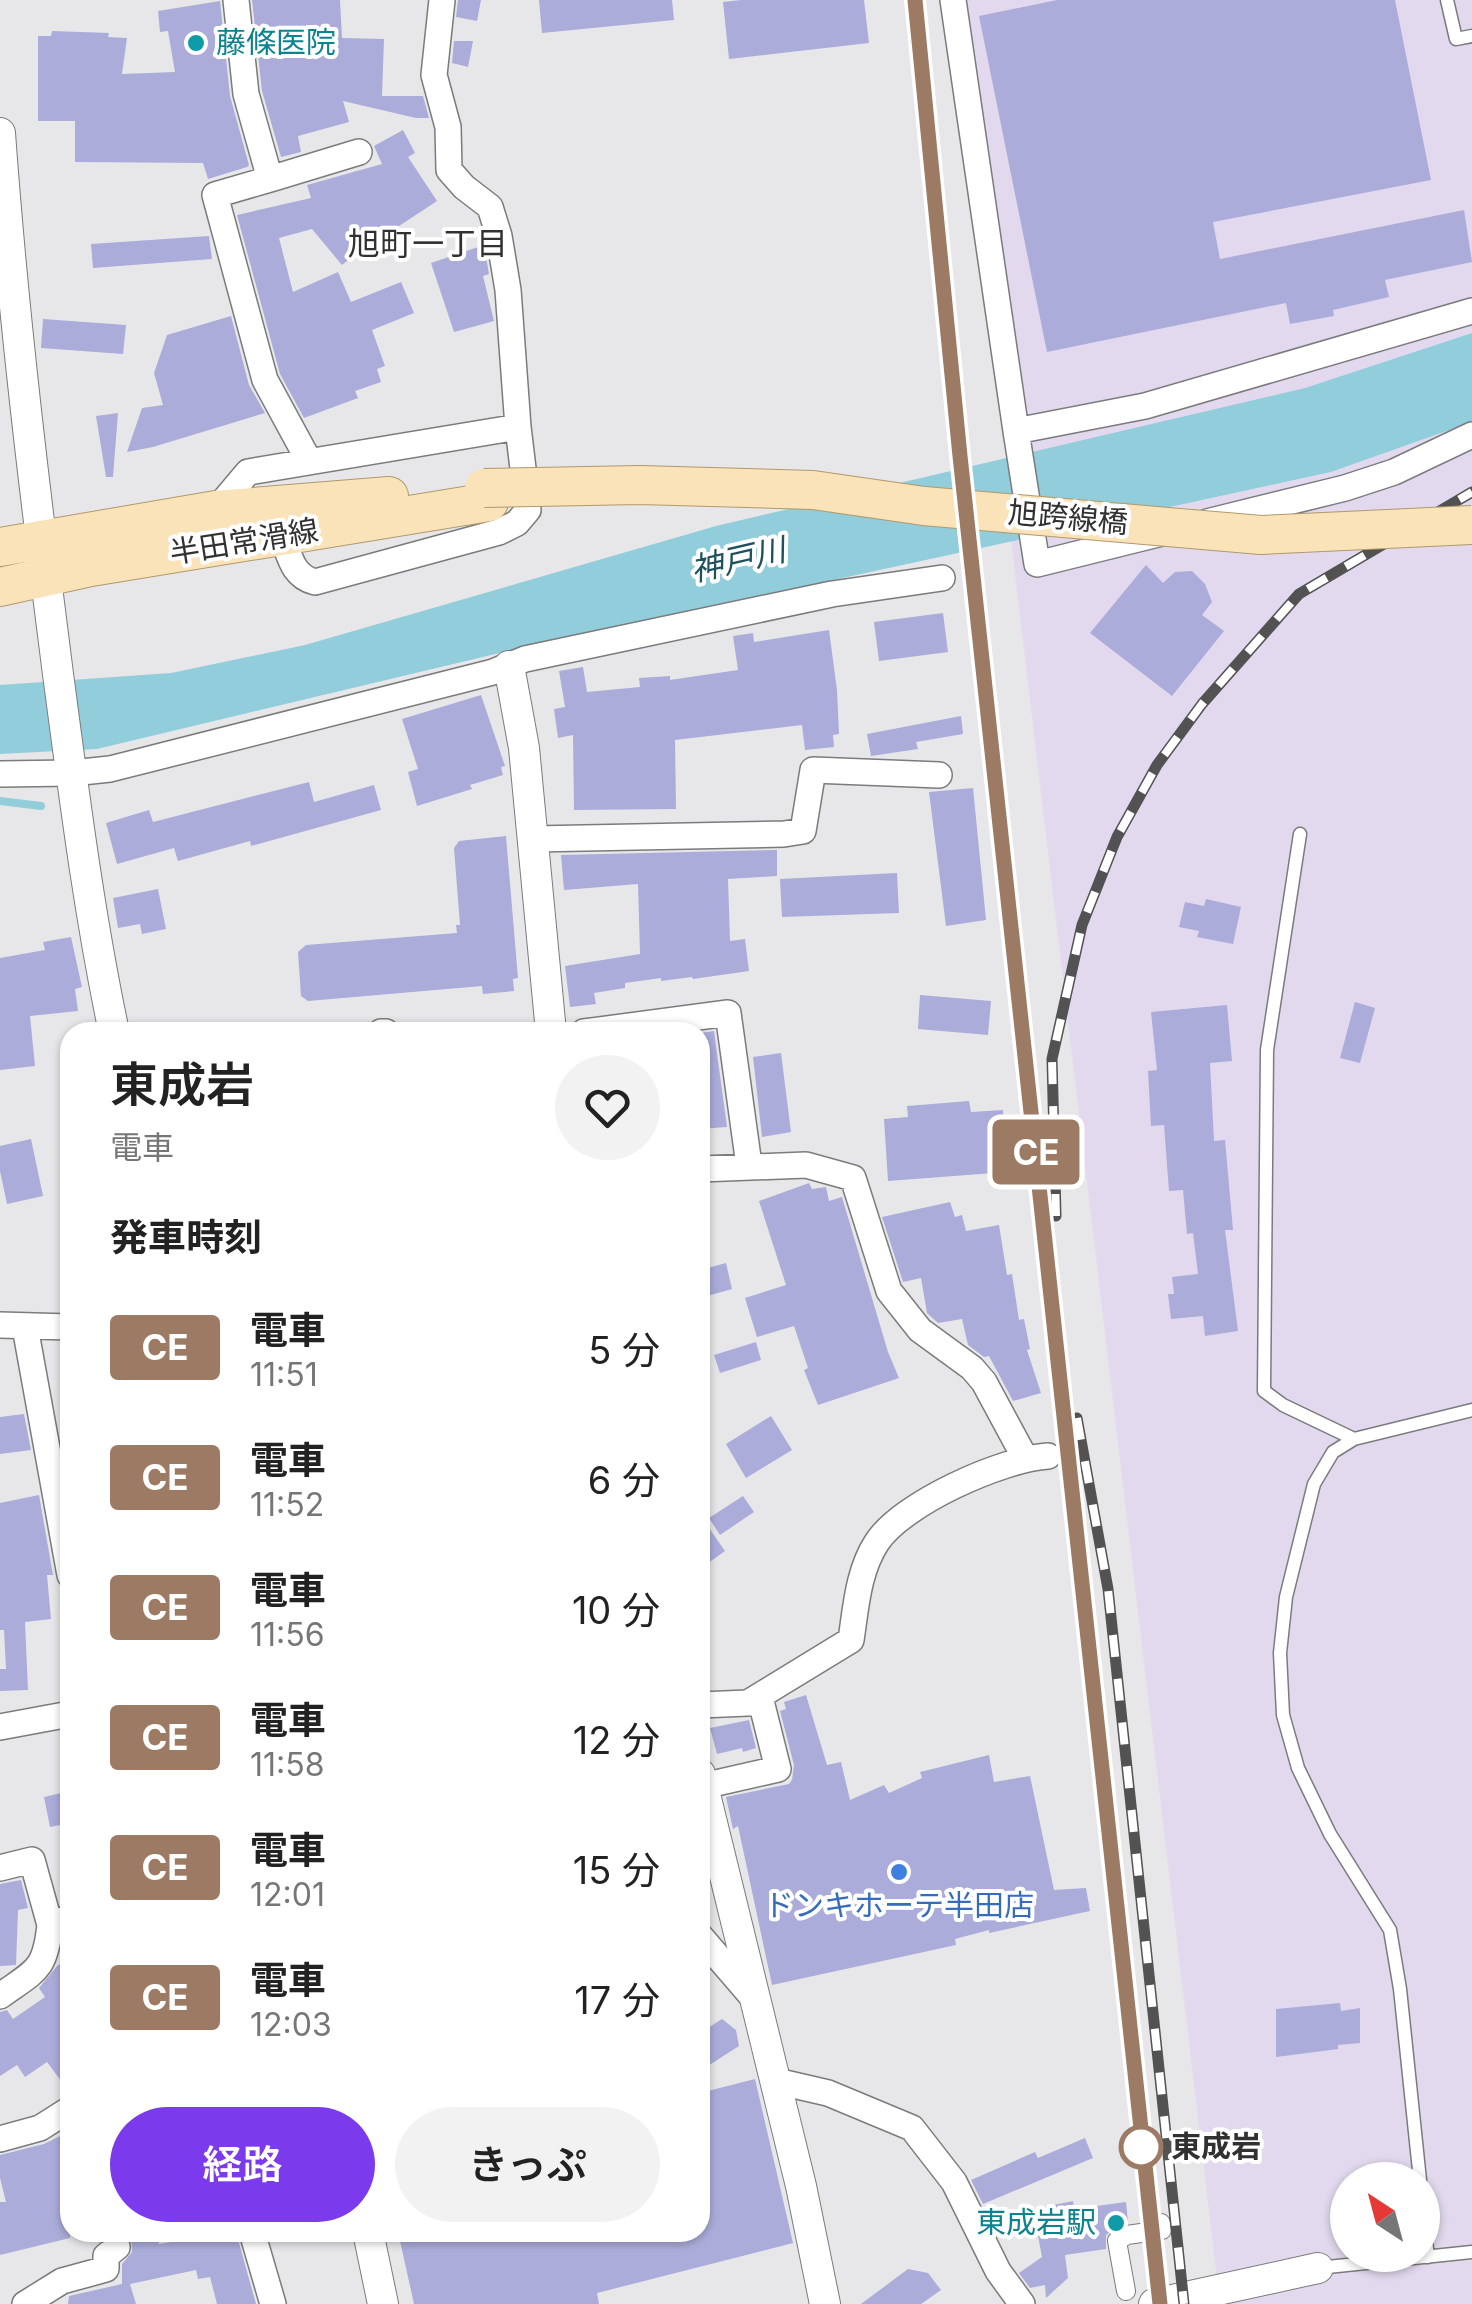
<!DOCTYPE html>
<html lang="ja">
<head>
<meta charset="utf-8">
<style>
	:root { --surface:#fff; --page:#f2f2f2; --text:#222; --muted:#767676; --accent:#7c3aed }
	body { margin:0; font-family:Inter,"Noto Sans JP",sans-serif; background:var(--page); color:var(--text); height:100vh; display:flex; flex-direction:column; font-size:38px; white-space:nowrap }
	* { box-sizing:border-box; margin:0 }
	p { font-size:32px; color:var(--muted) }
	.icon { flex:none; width:55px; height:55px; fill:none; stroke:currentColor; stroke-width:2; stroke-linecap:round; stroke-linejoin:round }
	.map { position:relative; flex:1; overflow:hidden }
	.details { position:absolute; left:60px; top:1022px; width:650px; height:1220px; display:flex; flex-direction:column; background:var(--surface); border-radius:30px; box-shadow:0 2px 8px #0004 }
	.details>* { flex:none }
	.badge { padding:0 20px; border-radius:8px; font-size:35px; line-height:65px }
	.needle { width:65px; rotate:324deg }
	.fabs { position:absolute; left:1330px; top:2162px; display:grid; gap:20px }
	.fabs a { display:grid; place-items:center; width:110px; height:110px; border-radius:50%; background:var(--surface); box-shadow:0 2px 8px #0004; font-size:50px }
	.map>.badge { position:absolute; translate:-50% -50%; box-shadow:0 0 0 5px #fff }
	h2 { padding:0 50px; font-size:38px; line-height:90px }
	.round { display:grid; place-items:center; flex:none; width:105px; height:105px; border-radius:52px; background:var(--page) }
	.overview { display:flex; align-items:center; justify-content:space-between; height:170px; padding:0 50px }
	h1 { font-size:48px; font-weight:600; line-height:75px }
	.button { display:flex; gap:20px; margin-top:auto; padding:20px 50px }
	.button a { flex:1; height:115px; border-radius:60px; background:var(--accent); color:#fff; font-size:40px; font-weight:600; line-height:115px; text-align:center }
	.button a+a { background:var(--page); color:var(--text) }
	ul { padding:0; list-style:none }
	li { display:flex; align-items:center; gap:30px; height:130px; padding:0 50px }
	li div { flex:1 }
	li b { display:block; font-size:38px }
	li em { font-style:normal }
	li .badge { min-width:110px; font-weight:700; text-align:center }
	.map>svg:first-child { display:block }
	.industrial { fill:#e2d9ee; fill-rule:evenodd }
	.water { fill:#92cddb }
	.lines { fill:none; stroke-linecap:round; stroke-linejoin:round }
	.stream { stroke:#92cddb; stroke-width:8 }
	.building { fill:#abacd9 }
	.service-casing { stroke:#7b7b7d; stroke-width:15 }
	.pedestrian-casing { stroke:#7b7b7d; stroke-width:20 }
	.minor-casing { stroke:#7b7b7d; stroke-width:28 }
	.tertiary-casing { stroke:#7b7b7d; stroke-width:32 }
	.primary-casing { stroke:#b1996b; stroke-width:40 }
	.service { stroke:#fff; stroke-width:12 }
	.pedestrian { stroke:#fff; stroke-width:18 }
	.minor { stroke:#fff; stroke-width:25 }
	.tertiary { stroke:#fff; stroke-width:30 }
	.primary { stroke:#fae3b9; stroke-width:38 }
	.rail-casing { stroke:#525253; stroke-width:11 }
	.rail { stroke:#fff; stroke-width:8; stroke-dasharray:22; stroke-linecap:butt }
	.primary-bridge-casing { stroke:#b1996b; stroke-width:40; stroke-linecap:butt }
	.primary-bridge { stroke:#fae3b9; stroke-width:38 }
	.line-casing { stroke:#fff; stroke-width:22 }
	.line { stroke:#9d7a63; stroke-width:15 }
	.culture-dot { fill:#0f9aa8; stroke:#fff; stroke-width:4 }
	.shop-dot { fill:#3f7fe0; stroke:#fff; stroke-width:4 }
	.stop-dot { fill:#fff; stroke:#9d7a63; stroke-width:5 }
	.labels { text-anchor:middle; stroke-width:8; stroke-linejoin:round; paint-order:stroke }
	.culture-label { font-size:30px; fill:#0d838f; stroke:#fff; text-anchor:start }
	.street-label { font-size:30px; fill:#313132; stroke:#fff }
	.shop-label { font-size:30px; fill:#366cbe; stroke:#fff }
	.stop-label { font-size:30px; font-weight:bold; fill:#313132; stroke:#fff; text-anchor:start }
	.neighbourhood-label { font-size:32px; fill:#313132; stroke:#fff }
	.water-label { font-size:32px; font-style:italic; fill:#1e515c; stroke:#fff }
</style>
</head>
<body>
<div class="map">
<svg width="1472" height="2304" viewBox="0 0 1472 2304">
	<rect width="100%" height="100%" fill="#e7e7ea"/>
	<!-- industrial -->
	<path class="industrial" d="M960 0H1472V333L1305 388 1008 460Z
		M1472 422V2304H1220L1011 540 1331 472ZM1348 2180H1422V2255H1348Z"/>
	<!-- water -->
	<path class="water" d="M1472 333V422L1331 472 529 646 97 749 0 754V685L171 673 305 645 716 526 1305 388Z"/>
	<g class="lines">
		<!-- stream -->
		<path class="stream" d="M0 801 41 806"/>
	</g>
	<!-- building -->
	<path class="building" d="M252 0H340L342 38 384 39 382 96H423L429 118H416L343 101 349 122 298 136 301 152 281 157 262 91Z
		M458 0H481L477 21 456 17Z
		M539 0H672L674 20 542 33Z
		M741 0H864L869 43 729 59 723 2Z
		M1057 0H1395L1431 180 1213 222 1220 259 1464 210 1472 262 1385 280 1389 297 1333 310 1334 316 1290 324 1286 303 1047 352 979 16Z
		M220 1 230 96 249 165 247 167 208 179 203 163 75 162V121H38V36H51L52 31 109 33 108 37 127 38 122 74 175 72 168 31 160 32 158 11Z
		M454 41H473L468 67 452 63Z
		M403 130 415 153 408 157 437 201 393 230 390 226 342 265 312 229 279 238 293 292 338 272 351 302 401 282 414 313 372 330 385 366 377 369 381 382 355 391 358 398 304 418 280 374 237 215 311 198 307 185 382 164 374 146Z
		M209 236 212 259 93 268 91 244Z
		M484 245 489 274 483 276 494 321 454 332 431 263Z
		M231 316 249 385 265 413 153 447 127 452 142 408 163 405 154 373 167 335Z
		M43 319 126 325 123 354 41 348Z
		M118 413 113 477H106L96 416Z
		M1146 565 1163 583 1175 572 1192 571 1205 584 1212 602 1202 615 1224 631 1172 696 1090 633Z
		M943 613 948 652 879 661 874 622Z
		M829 630 837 690 839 734 833 735 834 747 805 750 802 725 675 740 676 809 574 810 573 735 558 738 554 709 565 707 559 671 583 667 587 692 640 687 639 678 670 676V680L738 670 733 636 753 633 754 642Z
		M481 695 505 766 501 767 503 775 470 785 472 789 417 806 408 772 418 769 402 719Z
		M961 716 963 734 916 742 918 749 871 756 867 734Z
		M309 782 314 802 374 785 381 810 251 846 250 841 178 861 174 848 117 864 106 823 149 810 153 822Z
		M973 788 986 920 946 926 929 792Z
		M506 836 518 978 513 979 514 991 483 994 482 986 308 1001 301 996 298 952 306 945 457 933 456 925H460L454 848 459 841Z
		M777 850V876L728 879 730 941 745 939 749 971 693 979 692 977 661 981V978L625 983V988L594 993 596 1004 570 1007 565 966 640 954 638 884 564 890 561 855Z
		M897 873 899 913 782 917 780 879Z
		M158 889 166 929 142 934 140 924 118 928 113 898Z
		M1206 899 1241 907 1233 944 1197 937 1199 931 1179 927 1185 902 1204 906Z
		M71 937 82 987 75 989 78 1011 30 1016 35 1066 0 1070V958L45 950 43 942Z
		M920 995 991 1001 988 1035 918 1029Z
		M1355 1002 1375 1008 1360 1063 1340 1058Z
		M1227 1005 1232 1061 1210 1063 1214 1141 1225 1140 1233 1230H1225L1238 1331 1205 1336 1203 1316 1171 1319 1168 1294H1174L1172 1277 1198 1274 1193 1233 1187 1234 1183 1190 1169 1191 1164 1125 1151 1126 1148 1071 1157 1070 1151 1012Z
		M714 1031 727 1127 700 1129V1033Z
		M781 1053 791 1132 762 1137 753 1057Z
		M969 1101 971 1112 1003 1110 1007 1172 888 1181 884 1119 908 1117 907 1106Z
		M31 1139 43 1196 7 1204 0 1171V1146Z
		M809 1183 812 1189 826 1187 829 1201 842 1197 888 1352 899 1378 818 1405 804 1370 808 1368 794 1326 757 1337 745 1298 786 1285 759 1201Z
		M950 1202 955 1217 962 1215 966 1231 999 1225 1007 1275 1012 1274 1019 1320 1024 1319 1030 1349 1027 1350 1041 1393 1013 1401 989 1356 984 1357 968 1345 962 1319 938 1323 927 1313 921 1278 903 1282 882 1217Z
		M726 1263 732 1289 700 1298V1270Z
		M756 1342 761 1360 720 1373 714 1355Z
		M24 1414 31 1450 0 1454V1417Z
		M771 1416 792 1450 746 1478 726 1444Z
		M39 1495 53 1575H47L51 1619 25 1622 28 1690 0 1691V1669H6L4 1630H0V1503Z
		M743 1496 754 1512 720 1535 709 1518Z
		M700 1515 725 1551 700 1569Z
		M806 1695 827 1765 841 1762 850 1800 884 1785 889 1793 922 1778 920 1772 989 1755 994 1782 1030 1776 1054 1890 1086 1888 1090 1911 989 1933V1930L955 1939 956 1945 772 1985 738 1826 733 1829 726 1797 789 1784 792 1780 794 1765 780 1711 786 1709 784 1702Z
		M749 1720 756 1748 743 1752 742 1748 717 1754 710 1728Z
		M70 1791V1823L50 1827 44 1797Z
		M21 1880 28 1908 18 1910 16 1965 0 1966V1884Z
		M70 1957V2093L47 2062 25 2077 17 2065 0 2076V2012L7 2010 13 2019 45 1997 39 1988 57 1966Z
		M1340 2003 1341 2011 1360 2008V2043L1338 2045V2049L1276 2057V2009Z
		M722 2019 736 2030 739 2046 700 2071V2033Z
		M755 2079 793 2243 597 2293 599 2304H414L398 2232H700V2093Z
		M70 2131V2238L0 2255V2202H6L0 2178V2155L44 2144Z
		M1085 2138 1093 2158 983 2204 971 2180 1035 2152 1038 2158Z
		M1073 2201 1074 2209 1126 2202 1128 2222 1106 2235V2249L1065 2255 1068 2278 1046 2298 1045 2285 1030 2288 1019 2273 1042 2257 1033 2209Z
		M131 2232H157L159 2244 236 2232 256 2304H217L210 2277 198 2279 196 2270 130 2284 136 2304H68L69 2296 122 2284V2264L132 2252Z
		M908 2269 928 2273 941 2290 921 2304H861Z"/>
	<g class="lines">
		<defs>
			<path id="service" d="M1447 0 1456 39 1472 36
				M1300 834 1267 1050 1264 1391 1283 1405 1354 1439
				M1420 2180 1400 1989 1390 1930 1330 1834 1298 1768 1283 1715 1280 1653 1286 1597 1314 1484 1333 1452 1354 1439 1472 1410
				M1422 2207 1428 2257
				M1318 2268 1472 2252"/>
			<path id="pedestrian" d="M1126 2291 1117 2241 1127 2235 1162 2230 1161 2223"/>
			<path id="minor" d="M236 0 246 94 270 179 215 195 265 380 309 461
				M442 0 434 75 448 127 449 170 464 187 490 207 499 236 508 290 518 427
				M953 0 1016 431 1145 406 1472 311
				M270 179 359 152
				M1016 431 1037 564 1158 534
				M216 510 248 472 518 427 528 510 517 523 499 532 315 582C292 576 290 556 282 536
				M1207 522 1345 488 1394 472 1472 435
				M0 774 72 773 110 769 493 672 525 659 832 594 942 578
				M533 839 784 834 803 831 813 770 939 775
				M381 1032H386
				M584 1032 728 1013 749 1165
				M700 1169 806 1165 853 1178 889 1291 920 1330 972 1368 984 1382 1025 1458
				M0 1325 70 1327
				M25 1327 70 1575
				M700 1705 748 1703 851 1640C856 1607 858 1571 877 1542 903 1503 1002 1459 1048 1456
				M0 1727 70 1714
				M703 1786 778 1769 760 1697
				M0 1868 32 1860 50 1925
				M700 1936 756 2001
				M0 1996C36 1970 45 1971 50 1925L70 1917
				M776 2081 828 2093 912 2128 954 2182 998 2271 1022 2304
				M0 2139 40 2128 70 2109
				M252 2232 273 2304
				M25 2304 62 2281 106 2269V2256L117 2247 114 2232"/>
			<path id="tertiary" d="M0 133C13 314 35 494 58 674 74 794 89 914 114 1032
				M509 666 524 748 551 1032
				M700 1774 801 2186 825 2304
				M368 2232 383 2304
				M1154 2304 1318 2268"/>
			<path id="primary" d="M0 547 216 510 389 496
				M0 587 91 567 489 502"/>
		</defs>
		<!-- service casing -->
		<use href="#service" class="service-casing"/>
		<!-- pedestrian casing -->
		<use href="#pedestrian" class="pedestrian-casing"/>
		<!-- minor casing -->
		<use href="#minor" class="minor-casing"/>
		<!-- tertiary casing -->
		<use href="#tertiary" class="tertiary-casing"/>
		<!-- primary casing -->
		<use href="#primary" class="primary-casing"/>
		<!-- service -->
		<use href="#service" class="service"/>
		<!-- pedestrian -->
		<use href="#pedestrian" class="pedestrian"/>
		<!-- minor -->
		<use href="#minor" class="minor"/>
		<!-- tertiary -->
		<use href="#tertiary" class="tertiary"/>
		<!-- primary -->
		<use href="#primary" class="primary"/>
		<defs>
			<path id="rail" d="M915 0 960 456 1160 2304
				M1056 1216 1052 1059 1082 925 1117 837 1157 765 1202 704 1299 594 1472 492
				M1077 1418 1108 1589 1184 2304"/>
		</defs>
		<!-- rail casing -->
		<use href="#rail" class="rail-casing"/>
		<!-- rail -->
		<use href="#rail" class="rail"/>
		<defs>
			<path id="primary-bridge" d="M484 488 640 485 813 490 924 506 1261 535 1472 525"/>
		</defs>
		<!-- primary-bridge casing -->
		<use href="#primary-bridge" class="primary-bridge-casing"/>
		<!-- primary-bridge -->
		<use href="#primary-bridge" class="primary-bridge"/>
	</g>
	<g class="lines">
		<defs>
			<path id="line" d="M915 0 960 456 1160 2304"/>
		</defs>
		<!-- line casing -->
		<use href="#line" class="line-casing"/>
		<!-- line -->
		<use href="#line" class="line"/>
	</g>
	<!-- markers -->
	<g class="culture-dot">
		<circle cx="196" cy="43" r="10"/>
		<circle cx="1116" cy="2223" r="10"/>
	</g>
	<circle class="shop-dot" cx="899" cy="1872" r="10"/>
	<circle class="stop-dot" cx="1141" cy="2147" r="20"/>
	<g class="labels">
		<!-- culture labels -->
		<g class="culture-label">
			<text x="216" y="53">藤條医院</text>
			<text x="1096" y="2233" text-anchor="end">東成岩駅</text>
		</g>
		<!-- street labels -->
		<g class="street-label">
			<text transform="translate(1068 518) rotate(5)" y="10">旭跨線橋</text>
			<text transform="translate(244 542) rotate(-9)" y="10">半田常滑線</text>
		</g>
		<!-- shop labels -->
		<g class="shop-label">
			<text x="899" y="1916">ドンキホーテ半田店</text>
		</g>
		<!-- stop labels -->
		<g class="stop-label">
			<text x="1171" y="2157">東成岩</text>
		</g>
		<!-- neighbourhood labels -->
		<g class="neighbourhood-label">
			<text x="428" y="255">旭町一丁目</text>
		</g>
		<!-- water labels -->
		<g class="water-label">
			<text transform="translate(738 560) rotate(-13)" y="11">神戸川</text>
		</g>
	</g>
</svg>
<div class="fabs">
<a><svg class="needle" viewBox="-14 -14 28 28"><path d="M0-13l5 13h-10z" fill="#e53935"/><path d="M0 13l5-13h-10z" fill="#767676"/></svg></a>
</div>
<b class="badge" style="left:1036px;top:1152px;background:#9d7a63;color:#fff">CE</b>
<section class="details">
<div class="overview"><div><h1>東成岩</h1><p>電車</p></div><a class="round"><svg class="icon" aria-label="heart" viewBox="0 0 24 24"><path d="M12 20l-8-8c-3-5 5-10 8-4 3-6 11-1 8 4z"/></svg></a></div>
<h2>発車時刻</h2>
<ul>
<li><span class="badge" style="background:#9d7a63;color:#fff">CE</span><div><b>電車</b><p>11:51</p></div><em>5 分</em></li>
<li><span class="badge" style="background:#9d7a63;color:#fff">CE</span><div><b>電車</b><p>11:52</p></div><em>6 分</em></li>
<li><span class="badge" style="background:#9d7a63;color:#fff">CE</span><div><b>電車</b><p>11:56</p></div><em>10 分</em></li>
<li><span class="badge" style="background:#9d7a63;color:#fff">CE</span><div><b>電車</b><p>11:58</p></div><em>12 分</em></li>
<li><span class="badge" style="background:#9d7a63;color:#fff">CE</span><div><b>電車</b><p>12:01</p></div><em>15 分</em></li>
<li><span class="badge" style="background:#9d7a63;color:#fff">CE</span><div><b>電車</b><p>12:03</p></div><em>17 分</em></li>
</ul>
<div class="button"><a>経路</a><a>きっぷ</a></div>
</section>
</div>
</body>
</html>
